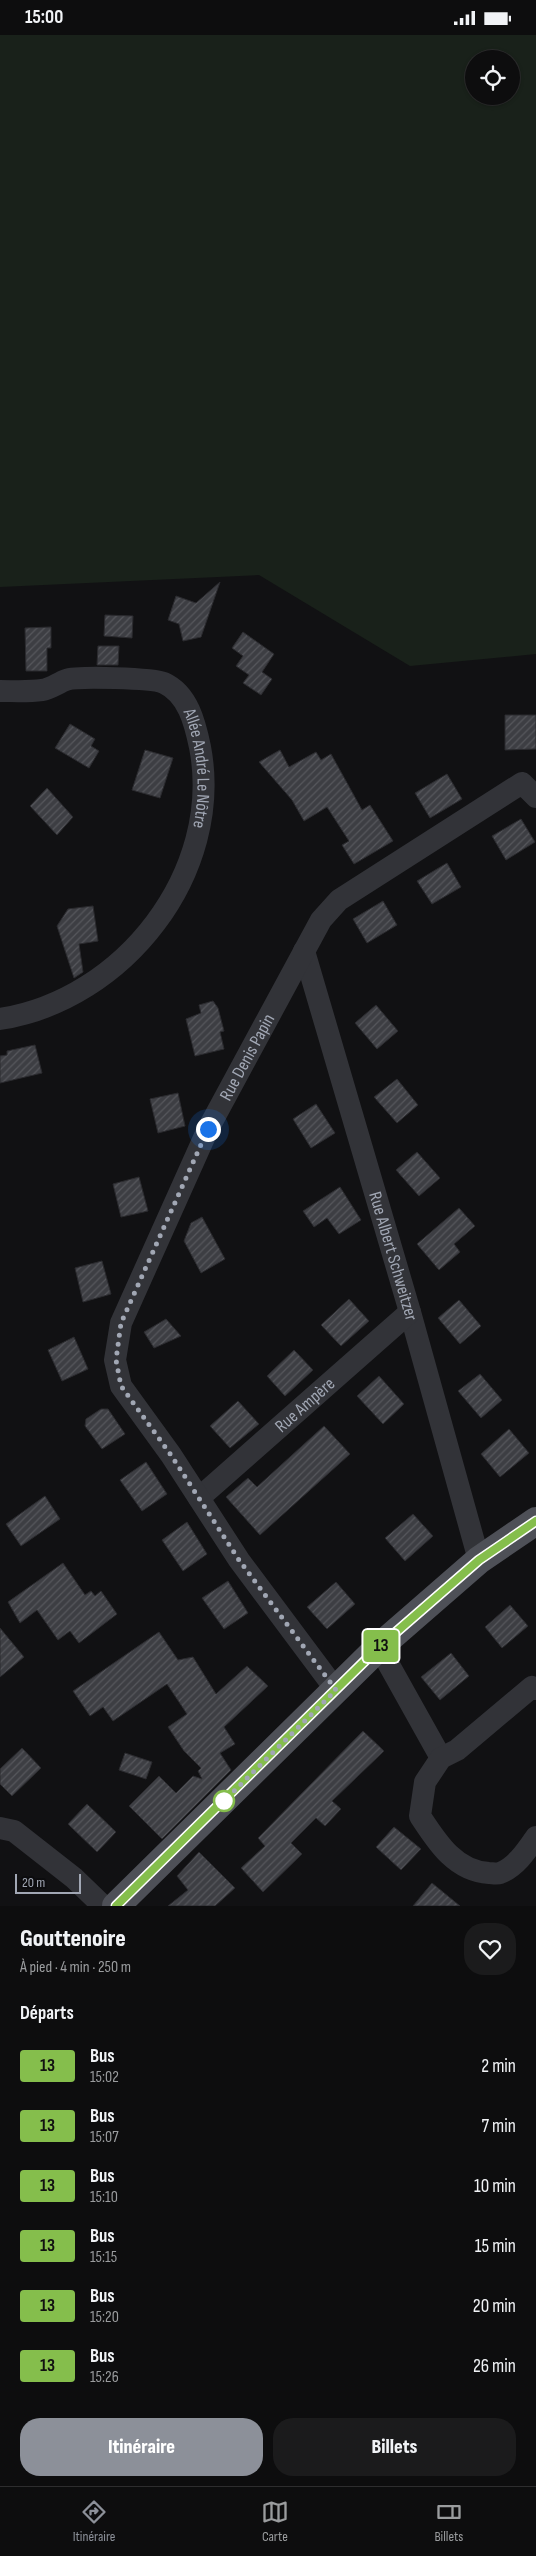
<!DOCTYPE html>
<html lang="fr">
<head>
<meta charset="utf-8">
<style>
	:root { --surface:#0d0d0e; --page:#1b1b1c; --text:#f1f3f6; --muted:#9a9c9e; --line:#2d2d2e; --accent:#8c9099 }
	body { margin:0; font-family:"Sofia Sans Condensed",sans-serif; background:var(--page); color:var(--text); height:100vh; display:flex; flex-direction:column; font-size:19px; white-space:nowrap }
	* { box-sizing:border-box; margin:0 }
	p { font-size:16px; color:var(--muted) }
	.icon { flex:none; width:28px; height:28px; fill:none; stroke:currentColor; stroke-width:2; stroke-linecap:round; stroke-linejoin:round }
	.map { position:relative; height:1871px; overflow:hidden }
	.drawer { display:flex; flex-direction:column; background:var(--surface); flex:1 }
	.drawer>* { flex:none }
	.badge { padding:0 10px; border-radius:4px; font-size:18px; line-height:32px }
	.tools { position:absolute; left:465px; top:15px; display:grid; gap:10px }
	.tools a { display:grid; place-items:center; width:55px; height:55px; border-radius:50%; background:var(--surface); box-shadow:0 1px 4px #0004,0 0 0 1px var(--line); font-size:25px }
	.scale { position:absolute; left:15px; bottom:12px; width:66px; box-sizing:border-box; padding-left:5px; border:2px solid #a1a7b4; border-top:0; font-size:14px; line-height:18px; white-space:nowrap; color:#a1a7b4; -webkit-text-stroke:4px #0c0c0e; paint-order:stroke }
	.you { position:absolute; width:25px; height:25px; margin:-12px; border:4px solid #fff; border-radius:50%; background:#1a73e8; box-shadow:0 0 0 8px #1a73e833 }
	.map>.badge { position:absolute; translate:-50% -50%; box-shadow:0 0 0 2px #fff }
	h2 { padding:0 20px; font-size:19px; line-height:45px }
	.round { display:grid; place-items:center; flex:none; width:52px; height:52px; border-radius:20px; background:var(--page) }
	.overview { display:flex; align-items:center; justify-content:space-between; height:85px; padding:0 20px }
	h1 { font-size:24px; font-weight:800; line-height:38px }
	.cta { display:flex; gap:10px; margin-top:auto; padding:10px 20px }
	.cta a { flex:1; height:58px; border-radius:20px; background:var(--accent); color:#fff; font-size:20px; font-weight:800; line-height:58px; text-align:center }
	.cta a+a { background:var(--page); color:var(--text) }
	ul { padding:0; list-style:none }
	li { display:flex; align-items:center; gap:15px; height:60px; padding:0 20px }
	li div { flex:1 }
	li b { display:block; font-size:19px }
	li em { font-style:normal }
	li .badge { min-width:55px; font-weight:700; text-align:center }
	.status { display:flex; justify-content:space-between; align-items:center; height:35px; padding:0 25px; background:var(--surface); direction:ltr }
	.status svg { height:14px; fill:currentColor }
	.menu { display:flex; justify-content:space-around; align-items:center; height:70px; border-top:1px solid var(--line); background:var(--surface); font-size:14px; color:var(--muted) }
	.menu a { display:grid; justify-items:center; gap:2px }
	.menu .active { color:var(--accent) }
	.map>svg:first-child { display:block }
	.green { fill:#19211a; fill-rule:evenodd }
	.building { fill:url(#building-hatch); stroke:#2b2b2f }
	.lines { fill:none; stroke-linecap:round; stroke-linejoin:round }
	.minor { stroke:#323338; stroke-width:22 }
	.major { stroke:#4e5057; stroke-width:28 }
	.line-casing { stroke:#fff; stroke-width:11 }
	.line { stroke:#85be4c; stroke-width:8 }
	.walk { stroke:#a1a7b4; stroke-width:5; stroke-dasharray:0 9 }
	.stop-dot { fill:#fff; stroke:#85be4c; stroke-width:2.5 }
	.labels { text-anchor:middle; stroke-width:5; stroke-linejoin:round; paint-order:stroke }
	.street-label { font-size:18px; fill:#a1a7b4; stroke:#0c0c0e }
</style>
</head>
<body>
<div class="status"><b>15:00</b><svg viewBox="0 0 49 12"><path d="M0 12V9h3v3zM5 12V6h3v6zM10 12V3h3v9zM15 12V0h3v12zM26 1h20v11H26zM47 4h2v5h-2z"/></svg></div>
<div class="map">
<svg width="536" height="1871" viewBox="0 0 536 1871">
	<defs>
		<pattern id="building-hatch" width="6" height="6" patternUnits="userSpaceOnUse" patternTransform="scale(1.25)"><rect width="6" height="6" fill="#3d3e43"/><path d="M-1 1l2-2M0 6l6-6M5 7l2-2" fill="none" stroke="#56575c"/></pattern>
	</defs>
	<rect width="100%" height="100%" fill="#111113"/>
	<!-- green -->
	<path class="green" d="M0 0H536V619L410 631 259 540 0 552ZM474 24H511V61H474Z"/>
	<!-- building -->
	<path class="building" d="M220 547 201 602 183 606 179 589 168 585 176 561 196 568Z
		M105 580 133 581 132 603 104 601Z
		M51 592V613H47V636H26L25 593Z
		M243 597 274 619 262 637 272 644 261 660 243 648 249 640 236 631 243 621 232 613Z
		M98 611H119L118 630H97Z
		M505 680H536V714L505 715Z
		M70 689 95 704 91 711 99 716 89 733 55 713Z
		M145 715 173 723 160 763 132 755Z
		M280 715 289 732 316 717 321 725 331 719 362 775 370 770 393 806 354 829 342 810 349 806 327 772 304 786 292 765 259 727Z
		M447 739 462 764 430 783 415 758Z
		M47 753 73 782 57 800 30 771Z
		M521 784 535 807 506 825 492 801Z
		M447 828 461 852 432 869 417 846Z
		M383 866 397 890 367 908 353 884Z
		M93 871 98 906 79 909 83 937 74 943 57 891 68 874Z
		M213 966 218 973 224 996 220 997 224 1014 195 1021 186 984 201 978 199 970Z
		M376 970 398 996 377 1014 355 988Z
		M35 1010 42 1038 0 1048V1021L7 1020V1016Z
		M397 1044 418 1070 397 1088 374 1062Z
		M178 1058 185 1091 158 1098 150 1064Z
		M316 1069 335 1098 311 1113 293 1084Z
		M417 1117 440 1143 419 1161 396 1135Z
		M139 1142 148 1176 121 1182 113 1149Z
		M340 1152 361 1185 339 1199 327 1183 314 1192 303 1176Z
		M459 1173 475 1191 454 1209 460 1217 439 1235 417 1209Z
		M202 1182 225 1224 201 1238 184 1206 191 1188Z
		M102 1226 111 1259 83 1267 75 1233Z
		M349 1264 369 1286 341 1311 321 1290Z
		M459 1265 481 1291 460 1309 438 1283Z
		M166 1284 181 1301 154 1313 144 1297Z
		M74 1302 88 1334 62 1346 48 1315Z
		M294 1315 313 1335 285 1361 267 1341Z
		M480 1339 502 1365 481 1383 458 1356Z
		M379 1341 404 1369 383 1389 357 1361Z
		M238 1366 259 1389 230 1413 210 1391Z
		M101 1374H108L125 1399 102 1414 85 1391 86 1384Z
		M324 1391 350 1419 260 1500 226 1462 248 1443 257 1452Z
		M509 1394 529 1418 500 1442 481 1419Z
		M146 1427 167 1459 142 1476 120 1445Z
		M45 1461 60 1484 21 1511 6 1489Z
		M413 1479 433 1501 405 1526 385 1503Z
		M187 1487 207 1519 183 1536 162 1505Z
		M63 1528 85 1560 91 1556 95 1561 101 1556 117 1579 79 1608 70 1596 58 1605 37 1575 20 1588 8 1567Z
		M228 1546 248 1578 224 1594 202 1563Z
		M336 1547 355 1569 327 1594 307 1572Z
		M510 1570 528 1591 502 1613 485 1592Z
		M0 1593 24 1622 0 1642Z
		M159 1597 178 1625 193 1622 216 1659 247 1631 268 1651 224 1692 235 1709 220 1718 231 1735 162 1804 129 1771 159 1741 176 1758 193 1741 202 1744 198 1736 201 1733 184 1716 168 1692 187 1679 167 1649 113 1686 103 1672 90 1681 73 1656Z
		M451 1618 469 1641 440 1665 421 1642Z
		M363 1696 384 1716 332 1766 341 1774 325 1791 316 1783 291 1808 302 1819 263 1857 241 1833 265 1811 258 1803Z
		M22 1713 41 1733 12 1761 0 1749V1734Z
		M125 1718 152 1727 146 1744 119 1735Z
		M87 1769 116 1797 97 1817 68 1789Z
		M394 1792 421 1814 401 1835 376 1812Z
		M199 1817 235 1853 215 1871H168L188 1855 177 1841Z
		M432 1848 460 1871H413Z"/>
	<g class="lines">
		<!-- minor -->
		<g class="minor">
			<path id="s1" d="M0 656C14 656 28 657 42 655 50 654 58 648 66 645 77 641 153 643 164 648 188 659 195 688 200 712 224 837 124 965 0 984"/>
			<path id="s2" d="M304 916 410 1277 479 1525"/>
			<path id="s3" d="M199 1463 410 1277"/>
			<path d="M379 1612 441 1723"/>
			<path d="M536 1654 532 1652 457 1715 441 1723 425 1747 420 1781C437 1807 455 1836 489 1838 492 1838 497 1839 500 1838 516 1832 527 1815 536 1802"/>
			<path id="s4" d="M336 1655 239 1525 171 1420 121 1351 115 1325 121 1288 208 1094 321 885 339 865 522 748 536 762"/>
			<path d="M0 1793 14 1796 74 1843 103 1871"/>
		</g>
		<!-- major -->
		<path class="major" d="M116 1871 379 1612 479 1525 536 1486"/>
	</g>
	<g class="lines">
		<defs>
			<path id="line" d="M116 1871 379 1612 479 1525 536 1486"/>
		</defs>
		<!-- line casing -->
		<use href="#line" class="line-casing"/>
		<!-- line -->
		<use href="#line" class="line"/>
		<!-- walk -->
		<path class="walk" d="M208 1094 121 1288 116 1325 121 1351 171 1420 239 1525 336 1655 218 1772 224 1766"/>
	</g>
	<!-- markers -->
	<circle class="stop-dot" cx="224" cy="1766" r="10"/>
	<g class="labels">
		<!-- street labels -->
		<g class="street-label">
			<text dy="6" stroke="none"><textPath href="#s1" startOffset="264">Allée André Le Nôtre</textPath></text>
			<text dy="6" stroke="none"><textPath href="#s4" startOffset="731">Rue Denis Papin</textPath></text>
			<text dy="6" stroke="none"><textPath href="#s2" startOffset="318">Rue Albert Schweitzer</textPath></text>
			<text dy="6" stroke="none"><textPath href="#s3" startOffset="141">Rue Ampère</textPath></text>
		</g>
	</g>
</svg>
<div class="tools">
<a><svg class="icon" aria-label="locate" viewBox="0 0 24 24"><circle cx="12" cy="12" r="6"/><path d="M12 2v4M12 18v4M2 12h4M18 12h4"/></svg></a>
</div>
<div class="scale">20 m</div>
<div class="you" style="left:208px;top:1094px"></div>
<b class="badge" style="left:381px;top:1611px;background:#85be4c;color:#111">13</b>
</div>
<section class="drawer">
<div class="overview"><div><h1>Gouttenoire</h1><p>À pied · 4 min · 250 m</p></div><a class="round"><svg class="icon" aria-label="heart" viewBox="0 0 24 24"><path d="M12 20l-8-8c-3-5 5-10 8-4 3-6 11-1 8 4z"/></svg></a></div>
<h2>Départs</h2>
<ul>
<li><span class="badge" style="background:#85be4c;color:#111">13</span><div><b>Bus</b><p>15:02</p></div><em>2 min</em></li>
<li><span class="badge" style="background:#85be4c;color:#111">13</span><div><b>Bus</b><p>15:07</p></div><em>7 min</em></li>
<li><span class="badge" style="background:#85be4c;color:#111">13</span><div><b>Bus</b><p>15:10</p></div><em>10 min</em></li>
<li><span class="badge" style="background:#85be4c;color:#111">13</span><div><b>Bus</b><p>15:15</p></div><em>15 min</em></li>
<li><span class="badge" style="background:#85be4c;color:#111">13</span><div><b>Bus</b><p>15:20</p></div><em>20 min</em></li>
<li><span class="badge" style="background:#85be4c;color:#111">13</span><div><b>Bus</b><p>15:26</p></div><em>26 min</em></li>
</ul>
<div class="cta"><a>Itinéraire</a><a>Billets</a></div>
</section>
<nav class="menu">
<a class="active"><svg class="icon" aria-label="directions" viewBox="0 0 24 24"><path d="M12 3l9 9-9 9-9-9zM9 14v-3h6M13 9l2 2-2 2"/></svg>Itinéraire</a>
<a><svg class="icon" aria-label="map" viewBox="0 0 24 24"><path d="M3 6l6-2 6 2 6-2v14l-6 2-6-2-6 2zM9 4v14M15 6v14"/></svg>Carte</a>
<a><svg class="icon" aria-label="tickets" viewBox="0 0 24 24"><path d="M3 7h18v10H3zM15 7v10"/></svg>Billets</a>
</nav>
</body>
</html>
